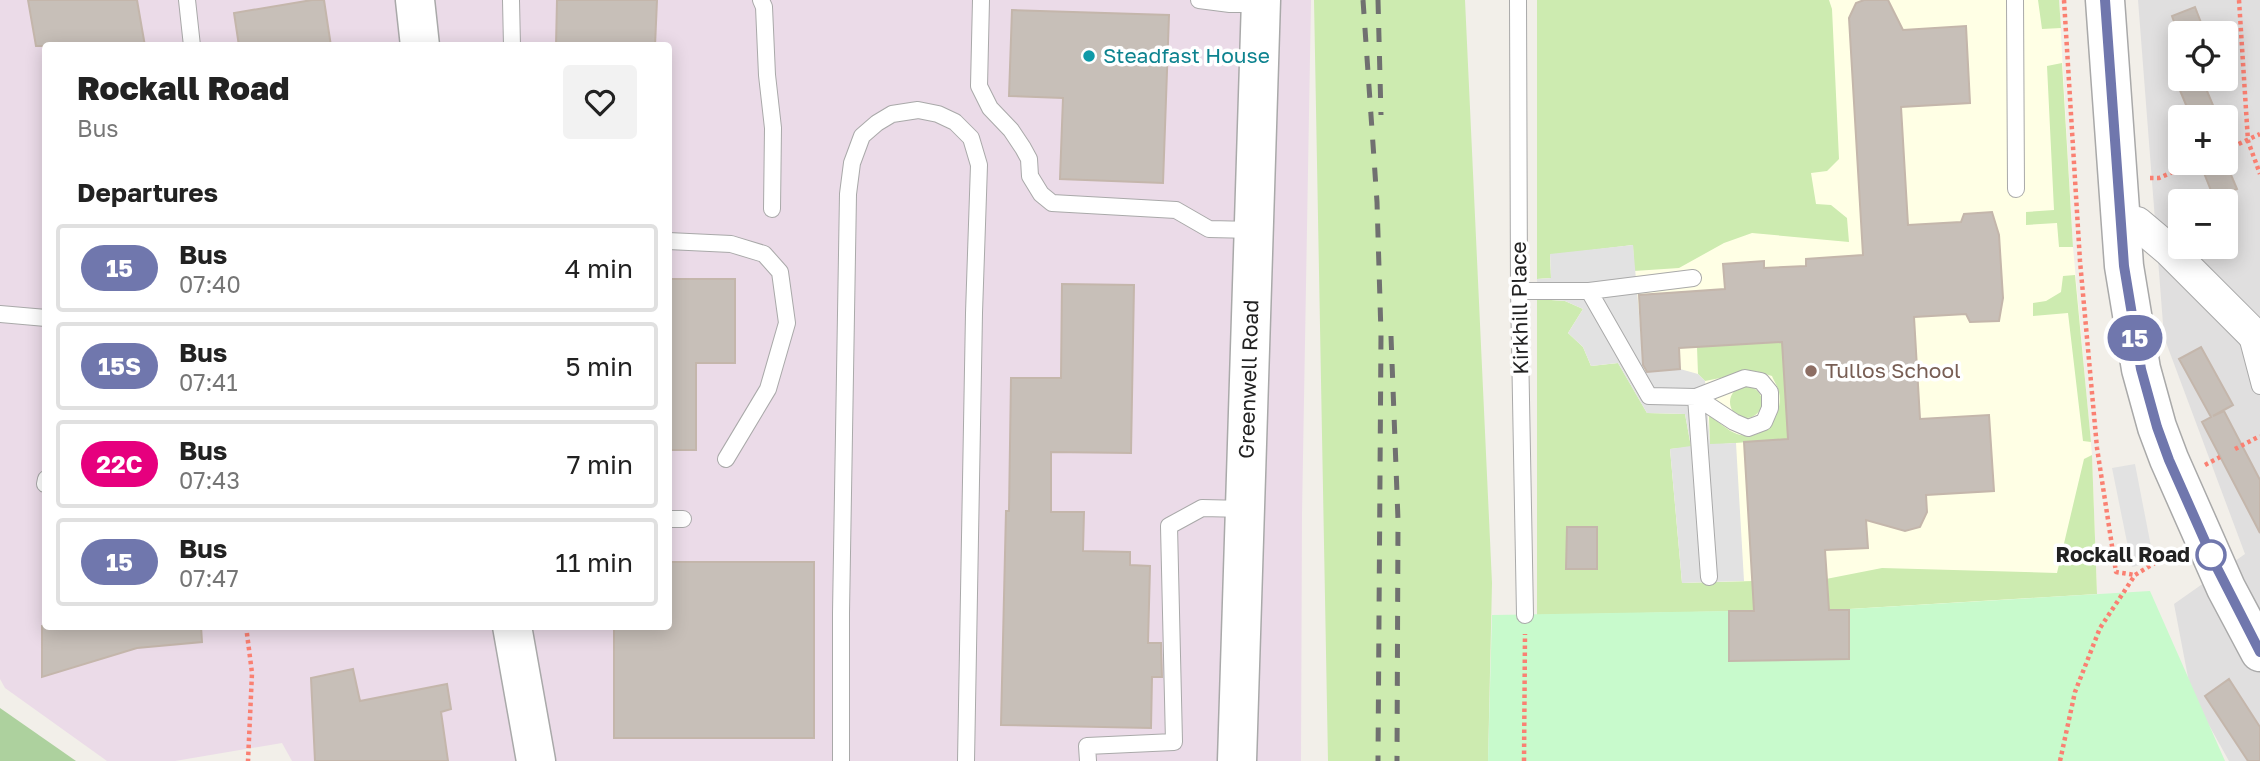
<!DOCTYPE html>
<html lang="en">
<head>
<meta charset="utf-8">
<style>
	:root { --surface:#fff; --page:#f2f2f2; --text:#222; --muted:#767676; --line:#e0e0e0 }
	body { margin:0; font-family:"Golos Text",sans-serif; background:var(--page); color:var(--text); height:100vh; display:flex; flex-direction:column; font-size:26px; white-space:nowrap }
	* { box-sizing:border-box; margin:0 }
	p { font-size:23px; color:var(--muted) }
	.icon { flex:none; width:38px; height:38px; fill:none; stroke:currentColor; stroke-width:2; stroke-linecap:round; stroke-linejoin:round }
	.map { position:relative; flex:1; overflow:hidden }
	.side { position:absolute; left:42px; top:42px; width:630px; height:588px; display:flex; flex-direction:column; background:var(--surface); border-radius:7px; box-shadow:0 4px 18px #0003 }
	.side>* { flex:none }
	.badge { padding:0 14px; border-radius:23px; font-size:24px; line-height:46px }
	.fabs { position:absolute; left:2168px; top:21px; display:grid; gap:14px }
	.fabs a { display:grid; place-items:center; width:70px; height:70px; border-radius:7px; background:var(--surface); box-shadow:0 4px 18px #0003; font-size:35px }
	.map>.badge { position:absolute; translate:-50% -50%; box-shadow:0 0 0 4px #fff }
	h2 { padding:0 35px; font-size:26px; line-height:63px }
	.round { display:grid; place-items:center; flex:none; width:74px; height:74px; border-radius:7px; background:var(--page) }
	.summary { display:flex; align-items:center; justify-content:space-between; height:119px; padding:0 35px }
	h1 { font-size:33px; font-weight:800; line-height:52px }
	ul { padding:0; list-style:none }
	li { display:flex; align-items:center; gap:21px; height:88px; margin:0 14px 10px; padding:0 21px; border:4px solid var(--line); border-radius:7px }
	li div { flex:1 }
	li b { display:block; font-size:26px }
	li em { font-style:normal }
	li .badge { min-width:77px; font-weight:700; text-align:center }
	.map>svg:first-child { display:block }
	.residential { fill:#e0dfdf; fill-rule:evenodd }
	.industrial { fill:#ebdbe8; fill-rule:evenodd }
	.education { fill:#ffffe5 }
	.grass { fill:#cdebb0 }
	.forest { fill:#add19e }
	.park { fill:#c8facc }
	.parking { fill:#e2e2e2 }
	.building { fill:#c7bfb8; stroke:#c4b6ab; stroke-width:2 }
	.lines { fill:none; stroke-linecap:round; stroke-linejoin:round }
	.service-casing { stroke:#a9a9a9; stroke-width:18 }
	.minor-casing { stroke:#a9a9a9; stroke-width:34 }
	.tertiary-casing { stroke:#a9a9a9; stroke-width:41 }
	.path { stroke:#fa8072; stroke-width:4.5; stroke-dasharray:3.5 3.5; stroke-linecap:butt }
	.service { stroke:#fff; stroke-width:16 }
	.minor { stroke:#fff; stroke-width:32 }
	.tertiary { stroke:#fff; stroke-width:38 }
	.rail { stroke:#707070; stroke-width:5; stroke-dasharray:14 14; stroke-linecap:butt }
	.line-casing { stroke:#fff; stroke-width:16 }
	.line { stroke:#7077ad; stroke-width:10 }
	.culture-dot { fill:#0f9aa8; stroke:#fff; stroke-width:2.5 }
	.education-dot { fill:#8d6e63; stroke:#fff; stroke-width:2.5 }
	.stop-dot { fill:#fff; stroke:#7077ad; stroke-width:3.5 }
	.labels { text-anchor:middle; stroke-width:7; stroke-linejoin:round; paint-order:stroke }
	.culture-label { font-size:21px; fill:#0d838f; stroke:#fff; text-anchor:start }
	.street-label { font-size:21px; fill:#222; stroke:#fff }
	.education-label { font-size:21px; fill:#785e54; stroke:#fff; text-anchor:start }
	.stop-label { font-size:21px; font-weight:bold; fill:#222; stroke:#fff; text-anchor:end }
</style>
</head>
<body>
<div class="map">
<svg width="2260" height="761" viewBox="0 0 2260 761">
	<rect width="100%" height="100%" fill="#f2efe9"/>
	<!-- residential -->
	<path class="residential" d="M2138 0H2260V761H2229L2191 693 2174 604 2245 554 2164 337ZM2180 33H2226V79H2180ZM2180 117H2226V163H2180ZM2180 201H2226V247H2180Z"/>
	<!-- industrial -->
	<path class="industrial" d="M0 0H1311L1302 514 1301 761H292L282 743 175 761H107L5 688 0 679ZM46 46H668V626H46Z"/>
	<!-- education -->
	<path class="education" d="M1537 0H2059L2073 247 2092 455 2097 594 1849 610V659L1729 661 1728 611 1537 615Z"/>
	<!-- grass -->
	<path class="grass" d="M1314 0H1465L1492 583 1488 761H1328Z
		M1537 0H1829L1832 9 1839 159 1827 171 1811 173 1816 204 1831 205 1847 218 1849 242 1752 233 1724 243 1679 268 1634 271 1633 245 1550 255 1551 278 1537 279Z
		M2038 0H2059L2061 28 2042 29Z
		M2062 63 2073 247H2059L2057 223 2026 225V212L2054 210 2047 66Z
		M2075 275 2091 442 2083 441 2068 313 2033 316V303L2046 301 2061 292 2063 276Z
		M1537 299 1565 301 1583 309 1568 333 1583 347 1591 366 1618 363 1647 413 1685 414 1691 447 1670 449 1682 583 1826 579 1882 568 2057 573 2084 459 2092 455 2097 594 1849 609 1537 615Z
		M1870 337 1783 360 1788 439 1710 445 1709 416C1718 421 1728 431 1737 434 1763 443 1784 416 1779 392 1778 387 1774 381 1772 376L1755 371 1705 381 1698 374 1697 347Z
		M1730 402a16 16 0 1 1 32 0a16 16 0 1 1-32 0Z"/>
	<!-- forest -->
	<path class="forest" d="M0 708 76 761H0Z"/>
	<!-- park -->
	<path class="park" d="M2150 591 2225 761H1488L1492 615 1729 611V661L1849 659V609Z"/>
	<!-- parking -->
	<path class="parking" d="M1633 245 1644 371 1680 369 1698 374 1705 381 1710 444 1736 443 1744 581 1682 583 1670 449 1691 446 1685 414 1647 413 1618 363 1591 366 1583 347 1568 333 1583 309 1565 301 1537 299V279L1551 278 1550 254Z
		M2135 464 2154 562 2132 567 2112 468Z"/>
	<!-- building -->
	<path class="building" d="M28 0H137L145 46H36Z
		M312 0H324L331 46H239L234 13Z
		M557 0H657L655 46H556Z
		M1864 0H1888L1903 30 1966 26 1970 103 1901 107 1908 225 1961 222 1964 214 1992 212 1999 235 2003 298 1999 321 1970 322 1966 314 1914 317 1920 419 1989 415 1994 491 1926 495 1927 512 1920 527 1905 531 1866 520 1868 548 1825 550 1829 610H1849V659L1729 661V611H1754L1744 442 1788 439 1782 342 1679 348 1680 369 1647 372 1643 365 1639 295 1725 289 1723 264 1764 261V268L1806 266V259L1863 255 1849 18 1856 3Z
		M2195 7 2205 33H2178L2172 16Z
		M1012 10 1169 15 1163 183 1060 179 1063 98 1009 96Z
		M2202 79 2215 110 2191 117 2179 88Z
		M2200 163H2226L2237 189 2214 198Z
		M668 279H735V363H696V450H668Z
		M1062 284 1134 285 1131 453 1051 452V512H1084L1083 551 1130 552V565L1150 566 1148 643H1161L1162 677H1152L1151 728 1001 725 1006 511H1009L1011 378H1061Z
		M2201 347 2233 405 2213 416 2224 411 2260 480V533L2202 422 2211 417 2179 359Z
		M1567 527H1597V569H1566Z
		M668 562H814V738H614V626H668Z
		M42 626H201L202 642 137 648 42 677Z
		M353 669 360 701 447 684 451 709 441 712 448 761H315L311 678Z
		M2229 679 2260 727V761H2248L2205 696Z"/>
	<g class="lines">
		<defs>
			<path id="service" d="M187 0 192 46
				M511 0 512 46
				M761 0 764 7 767 75 773 128 772 209
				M981 0 979 86 990 108 1011 130 1023 148 1029 159 1030 176 1041 194 1052 203 1176 210 1209 229 1254 230
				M1199 0 1230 4H1261
				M1518 0 1519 291 1525 615
				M2015 0 2016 189
				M668 241 731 244 764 254 780 272 787 323 768 389 726 459
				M1519 291H1589L1649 396 1696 397 1709 577
				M1589 291 1693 278
				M0 314 46 318
				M2246 333 2260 386
				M1745 378 1761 381 1770 392V408L1764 422 1748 428 1734 422 1696 397Z
				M45 484 46 479
				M668 519H683
				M841 761V613L848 194 852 163 862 136 877 123 892 114 918 110 938 114 955 122 971 138 979 165 974 313 966 761
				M1088 761 1087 746 1174 742 1169 526 1202 508 1245 509"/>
			<path id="minor" d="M2120 220 2137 223 2169 250 2260 341"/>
			<g id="tertiary">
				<path d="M415 0 420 46"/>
				<path d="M2105 0 2124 266 2141 369 2157 427 2169 459 2226 588 2260 652"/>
				<path d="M512 626 536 761"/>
				<path id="s1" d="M1237 761 1261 0"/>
			</g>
		</defs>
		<!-- service casing -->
		<use href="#service" class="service-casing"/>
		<!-- minor casing -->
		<use href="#minor" class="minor-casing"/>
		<!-- tertiary casing -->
		<use href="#tertiary" class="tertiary-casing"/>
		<!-- path -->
		<path class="path" d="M2064 0 2080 261 2097 448 2116 572 2135 575
			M2239 0 2248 141 2260 174
			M2226 150 2260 134
			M2150 178H2159L2194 163
			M2235 449 2260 436
			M2205 465 2220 457
			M246 626 252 673 248 761
			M1524 761 1525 634
			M2060 761 2075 692 2100 628 2135 575 2176 550"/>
		<!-- service -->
		<use href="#service" class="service"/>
		<!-- minor -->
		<use href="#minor" class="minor"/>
		<!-- tertiary -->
		<use href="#tertiary" class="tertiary"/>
		<!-- rail -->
		<path class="rail" d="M1363 0 1377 202 1381 334 1378 761
			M1378 0 1381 115
			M1391 336 1398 520 1397 761"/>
	</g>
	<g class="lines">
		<defs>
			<path id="line" d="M2105 0 2124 266 2141 369 2157 427 2169 460 2216 566 2260 652"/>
		</defs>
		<!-- line casing -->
		<use href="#line" class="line-casing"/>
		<!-- line -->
		<use href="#line" class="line"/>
	</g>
	<!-- markers -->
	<circle class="culture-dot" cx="1089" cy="56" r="7"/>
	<circle class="education-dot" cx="1811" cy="371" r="7"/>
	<circle class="stop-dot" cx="2211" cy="555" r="14"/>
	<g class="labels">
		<!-- culture labels -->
		<g class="culture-label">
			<text x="1103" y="63">Steadfast House</text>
		</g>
		<!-- street labels -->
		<g class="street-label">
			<text transform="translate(1520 308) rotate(-91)" y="7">Kirkhill Place</text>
			<text dy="7" stroke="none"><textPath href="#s1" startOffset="382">Greenwell Road</textPath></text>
		</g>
		<!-- education labels -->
		<g class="education-label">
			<text x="1825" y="378">Tullos School</text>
		</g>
		<!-- stop labels -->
		<g class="stop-label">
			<text x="2190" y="562">Rockall Road</text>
		</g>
	</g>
</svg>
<div class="fabs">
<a><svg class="icon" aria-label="locate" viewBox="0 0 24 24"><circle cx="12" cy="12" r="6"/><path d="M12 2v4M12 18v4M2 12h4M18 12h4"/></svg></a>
<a>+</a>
<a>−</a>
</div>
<b class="badge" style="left:2135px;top:338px;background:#7077ad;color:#fff">15</b>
<section class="side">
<div class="summary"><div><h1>Rockall Road</h1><p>Bus</p></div><a class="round"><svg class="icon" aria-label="heart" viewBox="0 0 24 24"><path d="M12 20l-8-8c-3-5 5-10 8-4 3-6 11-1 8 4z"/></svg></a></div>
<h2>Departures</h2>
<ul>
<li><span class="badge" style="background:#7077ad;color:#fff">15</span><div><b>Bus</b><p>07:40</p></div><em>4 min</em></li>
<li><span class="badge" style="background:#7077ad;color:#fff">15S</span><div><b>Bus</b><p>07:41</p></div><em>5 min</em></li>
<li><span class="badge" style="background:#e6007e;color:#fff">22C</span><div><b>Bus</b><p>07:43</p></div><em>7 min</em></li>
<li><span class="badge" style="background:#7077ad;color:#fff">15</span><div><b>Bus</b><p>07:47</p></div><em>11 min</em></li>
</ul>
</section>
</div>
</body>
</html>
